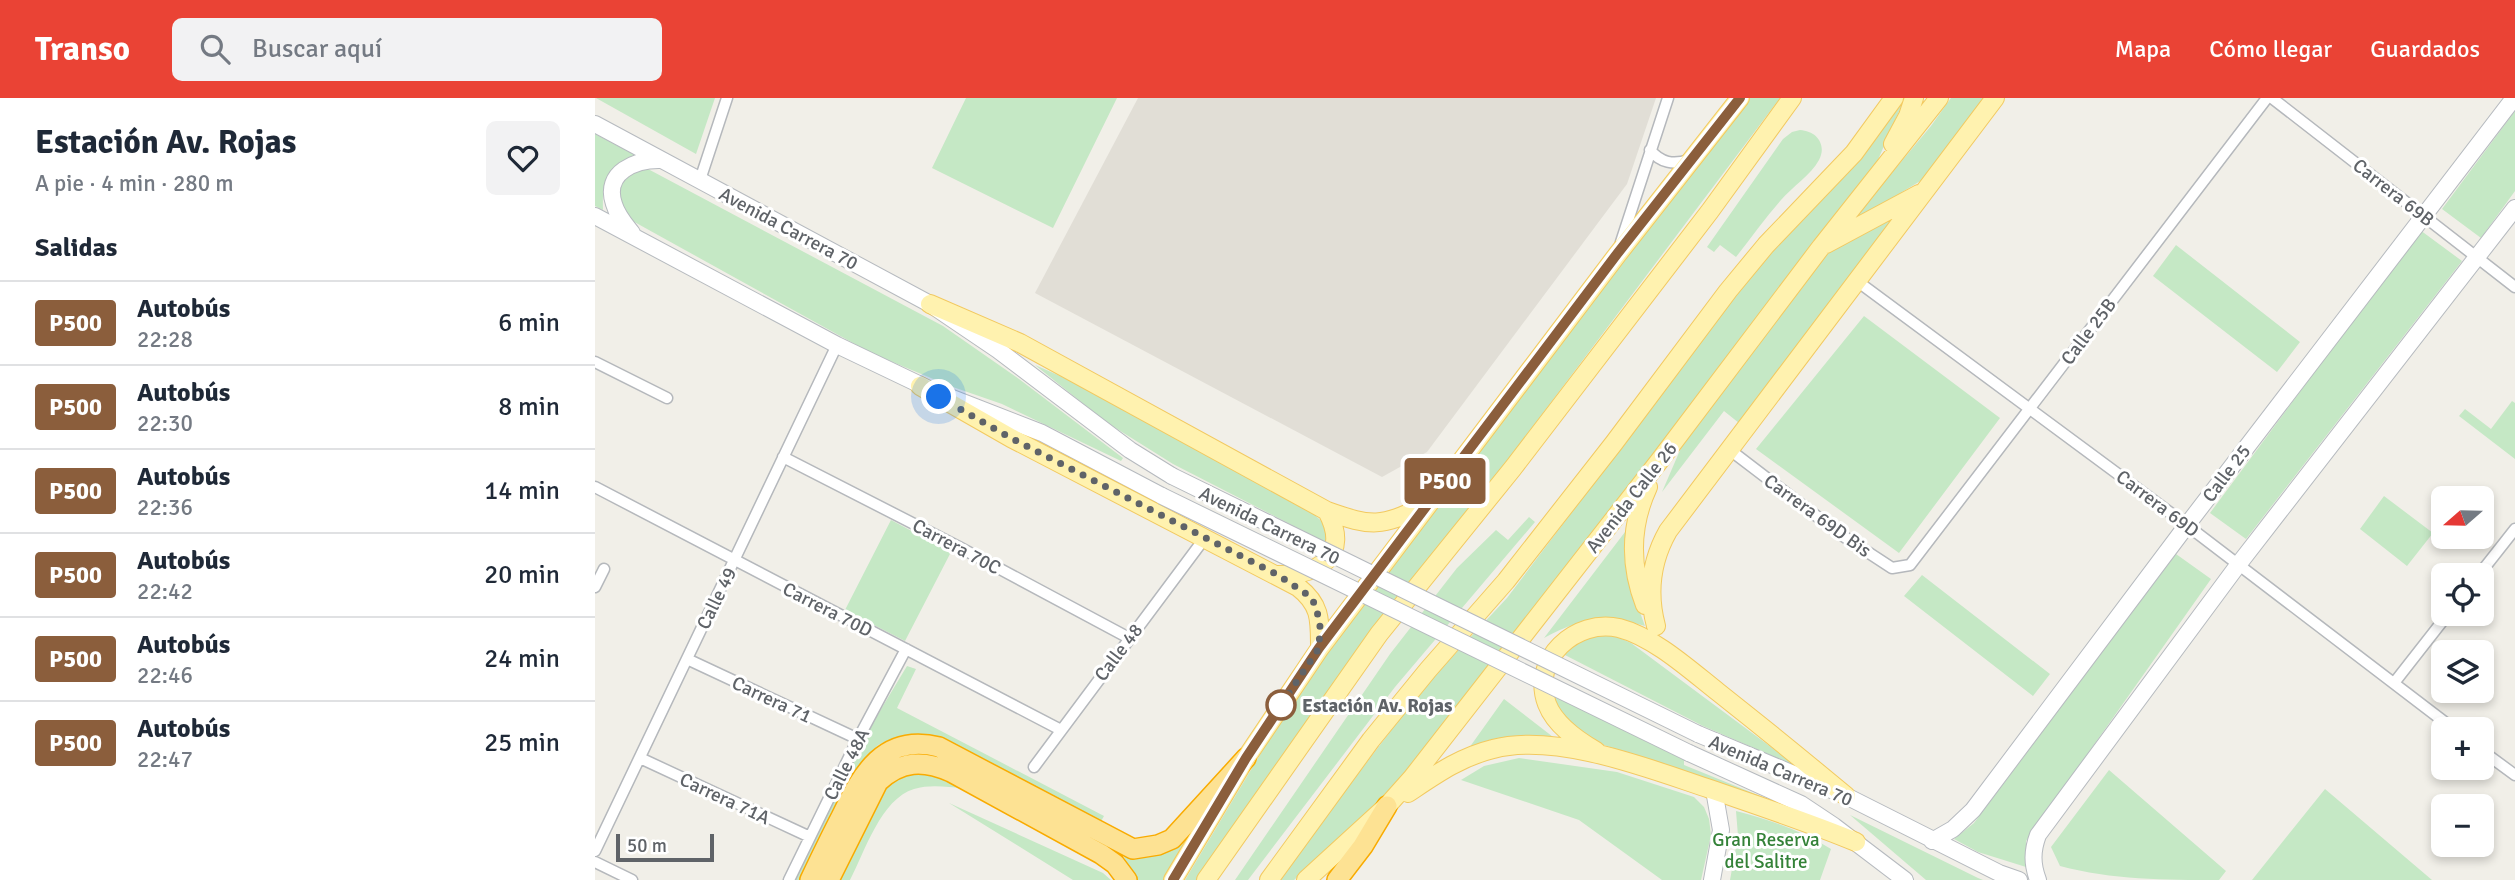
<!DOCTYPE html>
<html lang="es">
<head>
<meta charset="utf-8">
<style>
	:root { --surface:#fff; --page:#f2f2f3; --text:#1f2937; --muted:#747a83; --line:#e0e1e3; --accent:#ea4335 }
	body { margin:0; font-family:Signika,sans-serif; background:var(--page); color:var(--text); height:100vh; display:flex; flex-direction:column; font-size:26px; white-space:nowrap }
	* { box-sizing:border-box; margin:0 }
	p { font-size:23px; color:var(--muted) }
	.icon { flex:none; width:38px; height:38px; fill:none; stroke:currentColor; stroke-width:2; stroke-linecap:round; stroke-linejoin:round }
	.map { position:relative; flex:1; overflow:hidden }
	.sheet { display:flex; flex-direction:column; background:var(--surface); width:595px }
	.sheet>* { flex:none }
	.badge { padding:0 14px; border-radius:5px; font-size:24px; line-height:46px }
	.needle { width:46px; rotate:250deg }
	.buttons { position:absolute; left:1836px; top:388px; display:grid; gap:14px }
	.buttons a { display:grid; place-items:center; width:63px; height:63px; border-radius:10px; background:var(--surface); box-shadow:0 4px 10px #0003; font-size:35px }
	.scale { position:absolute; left:21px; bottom:18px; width:98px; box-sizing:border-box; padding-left:7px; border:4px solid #5f6368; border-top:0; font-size:19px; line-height:24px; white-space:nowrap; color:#5f6368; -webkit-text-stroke:5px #fff; paint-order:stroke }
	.you { position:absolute; width:35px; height:35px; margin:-18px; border:5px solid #fff; border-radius:50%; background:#1a73e8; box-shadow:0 0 0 10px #1a73e833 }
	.map>.badge { position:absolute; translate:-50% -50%; box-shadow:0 0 0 4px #fff }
	h2 { padding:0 35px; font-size:26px; line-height:63px }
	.round { display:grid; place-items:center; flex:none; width:74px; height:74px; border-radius:10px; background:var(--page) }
	.overview { display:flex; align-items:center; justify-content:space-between; height:119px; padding:0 35px }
	h1 { font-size:33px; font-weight:800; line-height:52px }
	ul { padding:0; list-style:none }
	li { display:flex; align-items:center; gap:21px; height:84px; padding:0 35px; border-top:2px solid var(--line) }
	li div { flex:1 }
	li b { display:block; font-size:26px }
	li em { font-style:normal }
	li .badge { min-width:77px; font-weight:700; text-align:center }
	header { display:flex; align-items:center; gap:42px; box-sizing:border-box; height:98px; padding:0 35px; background:var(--accent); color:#fff }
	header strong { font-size:33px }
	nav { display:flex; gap:38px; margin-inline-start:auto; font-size:24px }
	.search { width:490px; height:63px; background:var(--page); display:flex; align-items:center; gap:18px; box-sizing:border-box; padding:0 24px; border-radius:10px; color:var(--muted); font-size:26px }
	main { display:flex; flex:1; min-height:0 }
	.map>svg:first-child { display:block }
	.education { fill:#e1ded6 }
	.green { fill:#c5e8c5 }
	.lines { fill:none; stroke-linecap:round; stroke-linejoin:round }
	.street-casing { stroke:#b5b8bc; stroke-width:13 }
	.secondary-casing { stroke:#b6babf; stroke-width:18 }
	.primary-casing { stroke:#f2c960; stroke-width:20 }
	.highway-casing { stroke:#f9ab00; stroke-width:22 }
	.street { stroke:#fff; stroke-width:10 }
	.secondary { stroke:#fff; stroke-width:16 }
	.primary { stroke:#fff2af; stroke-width:18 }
	.highway { stroke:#fde293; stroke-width:19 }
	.secondary-bridge-casing { stroke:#b6babf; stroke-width:18; stroke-linecap:butt }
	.secondary-bridge { stroke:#fff; stroke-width:16 }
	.line-casing { stroke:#fff; stroke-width:16 }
	.line { stroke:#8b5e3c; stroke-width:10 }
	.walk { stroke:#5f6368; stroke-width:7; stroke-dasharray:0 12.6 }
	.stop-dot { fill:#fff; stroke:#8b5e3c; stroke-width:3.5 }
	.labels { text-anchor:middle; stroke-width:6; stroke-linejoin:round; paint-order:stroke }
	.street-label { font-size:19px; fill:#5f6368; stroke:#fff }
	.stop-label { font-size:19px; font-weight:bold; fill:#5f6368; stroke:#fff; text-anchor:start }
	.park-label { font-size:19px; fill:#348238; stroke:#fff }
</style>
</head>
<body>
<header>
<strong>Transo</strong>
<div class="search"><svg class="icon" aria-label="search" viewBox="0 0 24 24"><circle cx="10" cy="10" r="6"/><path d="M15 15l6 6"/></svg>Buscar aquí</div>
<nav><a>Mapa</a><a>Cómo llegar</a><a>Guardados</a></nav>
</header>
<main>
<section class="sheet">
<div class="overview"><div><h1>Estación Av. Rojas</h1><p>A pie · 4 min · 280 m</p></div><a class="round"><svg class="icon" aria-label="heart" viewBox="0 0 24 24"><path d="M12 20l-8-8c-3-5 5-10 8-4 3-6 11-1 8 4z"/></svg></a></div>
<h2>Salidas</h2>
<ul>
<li><span class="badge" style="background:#8b5e3c;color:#fff">P500</span><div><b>Autobús</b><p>22:28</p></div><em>6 min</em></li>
<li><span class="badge" style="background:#8b5e3c;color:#fff">P500</span><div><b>Autobús</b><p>22:30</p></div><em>8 min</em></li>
<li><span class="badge" style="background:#8b5e3c;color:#fff">P500</span><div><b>Autobús</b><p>22:36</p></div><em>14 min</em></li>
<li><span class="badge" style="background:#8b5e3c;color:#fff">P500</span><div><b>Autobús</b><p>22:42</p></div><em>20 min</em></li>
<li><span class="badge" style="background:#8b5e3c;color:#fff">P500</span><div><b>Autobús</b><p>22:46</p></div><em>24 min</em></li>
<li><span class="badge" style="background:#8b5e3c;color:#fff">P500</span><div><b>Autobús</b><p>22:47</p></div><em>25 min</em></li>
</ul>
</section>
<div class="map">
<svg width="1920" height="782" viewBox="0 0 1920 782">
	<rect width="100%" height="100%" fill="#f1efe8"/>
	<!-- education -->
	<path class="education" d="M543 0H1061L1032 86 832 354 787 379 440 195Z"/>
	<!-- green -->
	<path class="green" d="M1 0H120L101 56Z
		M371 0H522L458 130 337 70Z
		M1155 0H1185L893 388 827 468 604 782H590L687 620 750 530 916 309Z
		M1356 0H1390L1327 82 1254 126 1336 28Z
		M1309 2 1282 64 1108 294 833 649 773 715 699 782H682L830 588 912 500 1139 200 1197 128 1259 64Z
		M1920 13V93L1886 140 1847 111Z
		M1205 32C1222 33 1232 47 1224 62 1216 77 1197 89 1186 102 1170 120 1156 140 1141 159L1125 147 1119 154 1112 149 1188 41 1197 34Z
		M0 36 40 57C12 69 7 82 8 112L0 108Z
		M53 71 348 228 424 281 528 360 526 363 407 306 355 288 276 255 34 121C20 95 17 73 53 71Z
		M1307 111 1144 325 1129 313 1067 394 1089 343 1231 152Z
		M1825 132 1867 163 1651 441 1615 415Z
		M1581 147 1705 244 1682 274 1558 178Z
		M1269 218 1405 320 1304 455 1161 351Z
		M440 267 495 291 712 410 733 429 732 445 578 366 511 324Z
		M1917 303 1920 305V361L1864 318 1870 311 1896 331Z
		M1789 398 1838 435 1812 468 1765 431Z
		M934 419 940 424 800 589 653 782H640L795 556 862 470 901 432 913 442Z
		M296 422 356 454 310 543 250 512Z
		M1030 434 1032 479 1050 528C1013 516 983 521 949 540Z
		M1581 456 1616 481 1431 743V769L1383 754 1359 741 1379 725Z
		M1327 477 1455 576 1438 598 1309 498Z
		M1005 537 1020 538 1036 545 1203 669 1108 628 968 556C978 544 990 540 1005 537Z
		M312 568 321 571 302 610 509 718 504 727 312 640C303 641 293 642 285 646 267 656 222 757 210 782H198L265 646Z
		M955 596 1089 662V667L1180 704 1003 645 975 628Z
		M909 601 962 642C927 639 908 640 874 650Z
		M924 660 1022 674 1099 699 1109 709 1114 721 1116 737 1106 782H1067L984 722 866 682 889 668Z
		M1514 672 1631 773 1624 782C1570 782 1517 782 1465 768L1456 749Z
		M310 676C335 676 346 678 368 690 352 689 335 686 319 691 286 701 270 753 255 782H243L289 690Z
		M1730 691 1837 782H1657Z
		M354 705 508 775 516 782H478Z
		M1141 713C1175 722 1207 733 1236 751L1225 782H1135L1143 738Z
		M1255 717 1383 780 1388 782H1331Z
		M598 731 568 782H540L528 757C558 767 578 750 598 731Z"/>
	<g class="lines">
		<defs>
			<path id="street" d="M1677 0 1920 189
				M1055 52C1066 65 1078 67 1094 62
				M105 82 132 0
				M1026 144 1073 0
				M1262 183 1585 422 1860 632
				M0 264 72 300
				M1135 352 1245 436 1297 470 1315 467 1672 0
				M188 359 364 449 534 540
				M0 389 466 632
				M1883 478 1920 431
				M0 489 9 471
				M92 561 263 641
				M1799 585 1853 516
				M1886 652 1920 677
				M45 660 215 739
				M439 669 609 441
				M0 753 242 247
				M0 764 37 782
				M194 782 263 641 311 551"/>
			<path id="secondary" d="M0 26 335 206 403 252 535 352 577 378
				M0 118 242 247 336 292
				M37 135C30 126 22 117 19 106 8 74 41 61 67 62
				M357 300 447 335 567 398
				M1103 636 1251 698 1404 775 1424 782
				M1094 655 1206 706 1239 728 1310 782
				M1337 743 1358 731 1378 712 1592 427 1919 0
				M1117 782 1126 732 1119 692
				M1443 782C1437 766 1437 753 1443 737L1643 467 1920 110"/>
			<path id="primary" d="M1298 46 1313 18 1319 0
				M1231 146 1324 96
				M335 206 425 245 732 413C777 429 786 429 829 408
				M325 288 416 340 703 489C726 507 725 522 725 550
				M683 477C724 477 756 458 732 413
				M1050 507C1034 466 1035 428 1053 389
				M1061 528C1052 494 1056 463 1073 433L1400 0
				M1001 653C982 642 960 627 952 606 935 561 981 520 1024 530 1059 539 1095 572 1123 594 1166 628 1209 663 1251 698
				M813 695C840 677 865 659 898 651 961 634 1055 671 1115 691 1164 708 1213 724 1261 744
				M578 782 651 660 725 550 1022 157 1145 0
				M611 782 784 536 918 370 1115 113 1197 0
				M674 782 776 642 833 572 911 483 1019 345 1133 193 1171 147 1259 55 1299 0
				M711 782 792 708 817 680 1065 362 1226 149 1344 0"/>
			<path id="highway" d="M215 782C225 761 235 740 246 719 267 676 288 635 344 649L538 751 563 747 577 741 651 660
				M234 782 283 684C306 662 329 662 356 674L506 756 520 766 532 782
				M742 782 768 748 792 708"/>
		</defs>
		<!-- street casing -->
		<use href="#street" class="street-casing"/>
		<!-- secondary casing -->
		<use href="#secondary" class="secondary-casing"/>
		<!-- primary casing -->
		<use href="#primary" class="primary-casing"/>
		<!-- highway casing -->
		<use href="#highway" class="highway-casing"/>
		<!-- street -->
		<use href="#street" class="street"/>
		<!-- secondary -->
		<use href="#secondary" class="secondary"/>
		<!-- primary -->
		<use href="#primary" class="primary"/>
		<!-- highway -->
		<use href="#highway" class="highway"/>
		<defs>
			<path id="secondary-bridge" d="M577 378 1103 636
				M567 398 1094 655"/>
		</defs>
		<!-- secondary-bridge casing -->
		<use href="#secondary-bridge" class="secondary-bridge-casing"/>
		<!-- secondary-bridge -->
		<use href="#secondary-bridge" class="secondary-bridge"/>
	</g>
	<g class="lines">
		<defs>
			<path id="line" d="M578 782 651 660 724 550 1022 156 1145 0"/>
		</defs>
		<!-- line casing -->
		<use href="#line" class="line-casing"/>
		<!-- line -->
		<use href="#line" class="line"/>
		<!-- walk -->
		<path class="walk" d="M344 299 416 340 683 477 716 499 721 509 725 527 724 550 686 607"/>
	</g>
	<!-- markers -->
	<circle class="stop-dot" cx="686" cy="607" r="14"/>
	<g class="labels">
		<!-- street labels -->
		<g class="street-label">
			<text transform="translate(1799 94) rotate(38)" y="7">Carrera 69B</text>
			<text transform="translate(194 130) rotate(28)" y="7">Avenida Carrera 70</text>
			<text transform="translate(1493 233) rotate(-53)" y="7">Calle 25B</text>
			<text transform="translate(1631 375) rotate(-53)" y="7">Calle 25</text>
			<text transform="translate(1036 399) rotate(-52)" y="7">Avenida Calle 26</text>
			<text transform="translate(1563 405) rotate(37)" y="7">Carrera 69D</text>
			<text transform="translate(1223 417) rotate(36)" y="7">Carrera 69D Bis</text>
			<text transform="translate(675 427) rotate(26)" y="7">Avenida Carrera 70</text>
			<text transform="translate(362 448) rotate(28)" y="7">Carrera 70C</text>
			<text transform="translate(121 500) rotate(-64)" y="7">Calle 49</text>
			<text transform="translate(233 511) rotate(27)" y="7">Carrera 70D</text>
			<text transform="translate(523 554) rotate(-53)" y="7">Calle 48</text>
			<text transform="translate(177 601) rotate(25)" y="7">Carrera 71</text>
			<text transform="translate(251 666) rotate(-63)" y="7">Calle 48A</text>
			<text transform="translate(1186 672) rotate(23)" y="7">Avenida Carrera 70</text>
			<text transform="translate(130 700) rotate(25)" y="7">Carrera 71A</text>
		</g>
		<!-- stop labels -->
		<g class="stop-label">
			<text x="707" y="614">Estación Av. Rojas</text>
		</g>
		<!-- park labels -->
		<g class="park-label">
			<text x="1171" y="748">Gran Reserva<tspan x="1171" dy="22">del Salitre</tspan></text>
		</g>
	</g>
</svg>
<div class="buttons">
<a><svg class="needle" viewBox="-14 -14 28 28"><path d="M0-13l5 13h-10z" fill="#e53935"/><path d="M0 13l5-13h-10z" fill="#747a83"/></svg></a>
<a><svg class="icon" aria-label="locate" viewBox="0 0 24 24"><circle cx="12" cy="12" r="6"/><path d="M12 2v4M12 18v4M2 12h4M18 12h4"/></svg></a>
<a><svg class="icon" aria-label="layers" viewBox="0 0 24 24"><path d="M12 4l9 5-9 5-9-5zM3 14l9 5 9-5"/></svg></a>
<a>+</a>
<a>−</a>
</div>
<div class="scale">50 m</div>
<div class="you" style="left:344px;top:299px"></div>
<b class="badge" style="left:850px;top:383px;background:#8b5e3c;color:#fff">P500</b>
</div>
</main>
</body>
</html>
